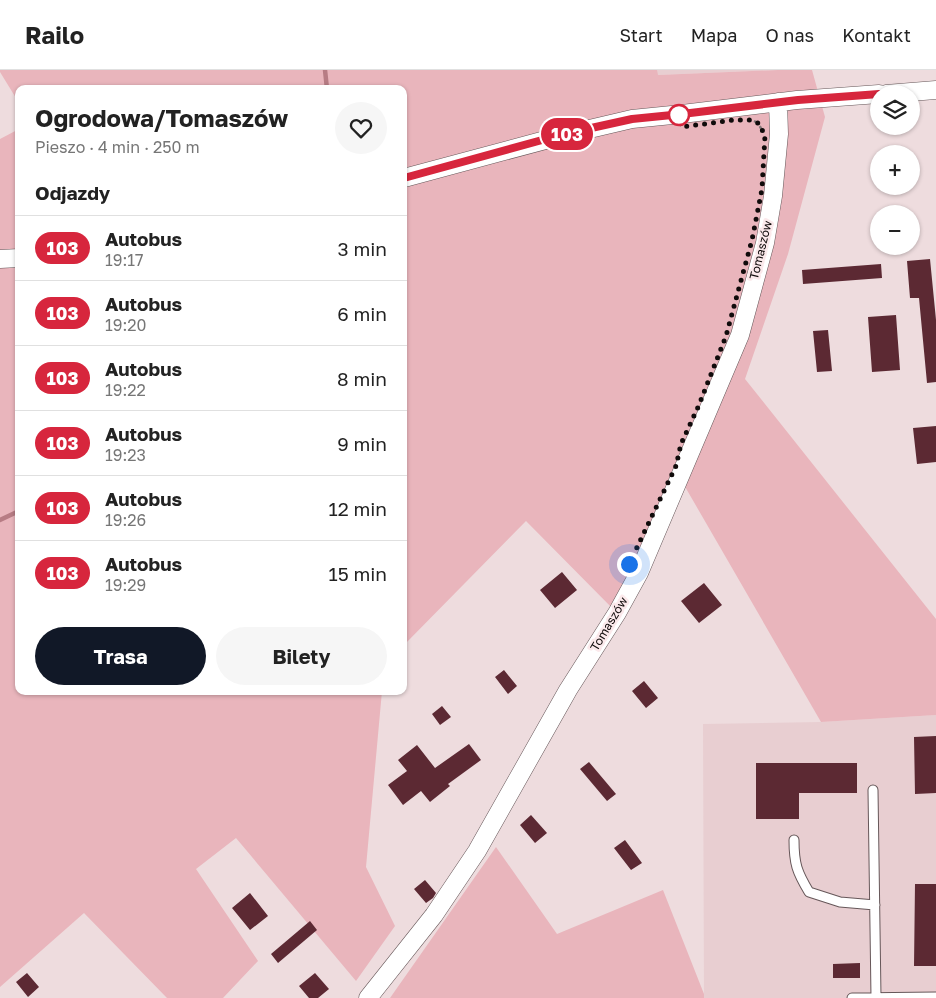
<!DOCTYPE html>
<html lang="pl">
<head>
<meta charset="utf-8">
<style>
	:root { --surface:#fff; --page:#f6f6f6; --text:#222; --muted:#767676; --line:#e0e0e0; --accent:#111827 }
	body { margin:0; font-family:"Golos Text",sans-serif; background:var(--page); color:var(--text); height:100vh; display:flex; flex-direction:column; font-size:19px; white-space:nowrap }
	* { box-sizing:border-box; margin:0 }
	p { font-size:16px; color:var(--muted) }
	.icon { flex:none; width:28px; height:28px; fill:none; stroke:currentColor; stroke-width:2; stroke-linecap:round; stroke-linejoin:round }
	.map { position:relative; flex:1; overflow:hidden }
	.sheet { position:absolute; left:15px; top:15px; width:392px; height:610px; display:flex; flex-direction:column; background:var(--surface); border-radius:10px; box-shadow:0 1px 4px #0004 }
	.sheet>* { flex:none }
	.badge { padding:0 10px; border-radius:16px; font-size:18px; line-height:32px }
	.controls { position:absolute; left:870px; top:15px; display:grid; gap:10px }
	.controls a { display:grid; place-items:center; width:50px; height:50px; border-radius:50%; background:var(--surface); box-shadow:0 1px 4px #0004; font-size:25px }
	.you { position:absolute; width:25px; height:25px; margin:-12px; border:4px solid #fff; border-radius:50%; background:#1a73e8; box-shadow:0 0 0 8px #1a73e833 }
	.map>.badge { position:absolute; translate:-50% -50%; box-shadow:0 0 0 2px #fff }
	h2 { padding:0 20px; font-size:19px; line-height:45px }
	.round { display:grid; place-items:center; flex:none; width:52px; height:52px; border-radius:26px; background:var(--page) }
	.headline { display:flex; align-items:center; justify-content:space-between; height:85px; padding:0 20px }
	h1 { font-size:24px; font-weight:700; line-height:38px }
	.button { display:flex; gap:10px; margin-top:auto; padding:10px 20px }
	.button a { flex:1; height:58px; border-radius:30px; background:var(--accent); color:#fff; font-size:20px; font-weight:700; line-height:58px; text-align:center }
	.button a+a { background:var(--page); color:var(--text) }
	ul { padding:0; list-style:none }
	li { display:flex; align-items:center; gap:15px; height:65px; padding:0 20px; border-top:1px solid var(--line) }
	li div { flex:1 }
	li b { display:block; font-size:19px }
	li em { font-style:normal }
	li .badge { min-width:55px; font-weight:700; text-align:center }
	header { display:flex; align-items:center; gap:30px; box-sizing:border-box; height:70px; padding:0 25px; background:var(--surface); border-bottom:1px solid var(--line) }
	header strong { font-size:24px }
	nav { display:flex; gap:28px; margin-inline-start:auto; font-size:18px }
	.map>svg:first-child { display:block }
	.built { fill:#e8ced1 }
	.green { fill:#e9b5bc }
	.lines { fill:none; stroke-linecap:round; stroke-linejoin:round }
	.stream { stroke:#b77c84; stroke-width:4.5 }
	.building { fill:#5c2933 }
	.service-casing { stroke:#665759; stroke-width:11 }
	.minor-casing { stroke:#665759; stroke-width:19 }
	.path { stroke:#847879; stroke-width:2.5; stroke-dasharray:4 4; stroke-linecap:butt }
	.service { stroke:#fff; stroke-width:9 }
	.minor { stroke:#fff; stroke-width:18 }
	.line-casing { stroke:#fff; stroke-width:11 }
	.line { stroke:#d7263d; stroke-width:8 }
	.walk { stroke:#100b0b; stroke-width:5; stroke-dasharray:0 9 }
	.stop-dot { fill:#fff; stroke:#d7263d; stroke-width:2.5 }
	.labels { text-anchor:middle; stroke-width:5; stroke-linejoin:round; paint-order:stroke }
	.street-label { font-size:12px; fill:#100b0b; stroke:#fbe9eb }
</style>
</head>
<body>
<header>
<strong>Railo</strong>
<nav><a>Start</a><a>Mapa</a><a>O nas</a><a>Kontakt</a></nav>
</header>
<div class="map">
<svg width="936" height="928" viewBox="0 0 936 928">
	<rect width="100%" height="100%" fill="#eedcde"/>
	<!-- built -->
	<path class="built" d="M657 0H778L657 5Z
		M936 645V928H704L703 654 821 652Z"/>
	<!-- green -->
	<path class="green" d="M0 0H657L658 5 778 0H812L825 47 788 184 745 309 936 549V645L821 652 680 408 617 543 526 451 404 575V19H19V33L0 2Z
		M19 59V621H382L366 797 395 856 356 911 236 768 196 799 258 891 223 928H167L84 843 0 917V69Z
		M496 777 557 864 663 820 704 924V928H390Z"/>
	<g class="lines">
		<!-- stream -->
		<path class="stream" d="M325 0 327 19
			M0 450 19 441"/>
	</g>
	<!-- building -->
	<path class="building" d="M930 189 936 250V312L927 313 919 228H910L907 191Z
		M881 194 882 208 803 214 802 200Z
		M896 245 900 300 872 302 868 247Z
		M828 260 832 301 817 302 813 261Z
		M936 356V392L917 394 913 358Z
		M562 502 577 520 555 538 540 520Z
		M704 513 722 535 699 553 681 531Z
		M504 600 517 616 508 624 495 607Z
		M644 611 658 628 646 638 632 621Z
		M442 636 451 647 440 655 432 644Z
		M936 666V723L915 724 914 667Z
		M469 674 481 690 448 714 450 716 430 732 421 721 403 735 388 715 407 701 398 690 417 675 435 698Z
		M589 692 616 724 607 731 580 699Z
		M756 693H857V723H799V749H756Z
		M531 745 547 763 535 773 520 755Z
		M625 770 642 793 631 800 614 778Z
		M425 810 436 823 433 828 426 833 414 819Z
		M915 814H936V896H914Z
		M250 823 268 846 250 860 232 838Z
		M310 851 317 860 278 893 271 884Z
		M860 893V908H833V894Z
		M27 903 39 917 28 927 16 912Z
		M315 903 329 919 318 928H309L299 916Z"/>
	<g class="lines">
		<defs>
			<path id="service" d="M873 720 876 927
				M794 770C794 794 797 802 809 822L840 832 875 835
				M852 928 936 927"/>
			<path id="minor" d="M886 24 936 20
				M404 108 564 65 632 49 682 44 797 30 879 24
				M0 189 19 188
				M368 928 434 845 477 781 568 620 617 543 639 503 740 265 765 173 773 126 779 64 778 32"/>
		</defs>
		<!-- service casing -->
		<use href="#service" class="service-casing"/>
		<!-- minor casing -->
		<use href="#minor" class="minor-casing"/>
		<!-- path -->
		<path class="path" d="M754 51 758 53 762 60"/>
		<!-- service -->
		<use href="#service" class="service"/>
		<!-- minor -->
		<use href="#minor" class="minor"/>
	</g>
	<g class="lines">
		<defs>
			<path id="line" d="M404 108 564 64 632 49 682 44 798 30 879 24"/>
		</defs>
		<!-- line casing -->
		<use href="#line" class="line-casing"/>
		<!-- line -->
		<use href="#line" class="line"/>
		<!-- walk -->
		<path class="walk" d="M629 494 676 396 681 374 699 335 726 266 752 170 762 119 765 65 758 53 751 50H734L681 57 679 45"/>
	</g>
	<!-- markers -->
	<circle class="stop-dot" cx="679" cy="45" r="10"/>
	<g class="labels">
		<!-- street labels -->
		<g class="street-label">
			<text transform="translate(761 180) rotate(-76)" y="4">Tomaszów</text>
			<text transform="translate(609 554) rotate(-59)" y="4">Tomaszów</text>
		</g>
	</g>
</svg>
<div class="controls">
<a><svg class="icon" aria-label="layers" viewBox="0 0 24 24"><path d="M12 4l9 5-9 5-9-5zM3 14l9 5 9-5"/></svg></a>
<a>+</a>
<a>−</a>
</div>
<div class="you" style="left:629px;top:494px"></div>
<b class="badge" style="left:567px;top:64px;background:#d7263d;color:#fff">103</b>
<section class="sheet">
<div class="headline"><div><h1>Ogrodowa/Tomaszów</h1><p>Pieszo · 4 min · 250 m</p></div><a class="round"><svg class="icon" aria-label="heart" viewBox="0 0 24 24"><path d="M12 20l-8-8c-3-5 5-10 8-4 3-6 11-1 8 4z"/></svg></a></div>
<h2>Odjazdy</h2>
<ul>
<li><span class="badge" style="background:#d7263d;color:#fff">103</span><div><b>Autobus</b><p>19:17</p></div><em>3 min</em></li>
<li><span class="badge" style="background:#d7263d;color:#fff">103</span><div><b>Autobus</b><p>19:20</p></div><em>6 min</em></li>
<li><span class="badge" style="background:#d7263d;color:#fff">103</span><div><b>Autobus</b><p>19:22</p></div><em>8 min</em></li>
<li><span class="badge" style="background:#d7263d;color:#fff">103</span><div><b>Autobus</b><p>19:23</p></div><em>9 min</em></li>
<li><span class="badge" style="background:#d7263d;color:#fff">103</span><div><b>Autobus</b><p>19:26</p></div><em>12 min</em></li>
<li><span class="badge" style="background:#d7263d;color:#fff">103</span><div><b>Autobus</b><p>19:29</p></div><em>15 min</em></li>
</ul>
<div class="button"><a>Trasa</a><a>Bilety</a></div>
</section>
</div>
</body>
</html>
